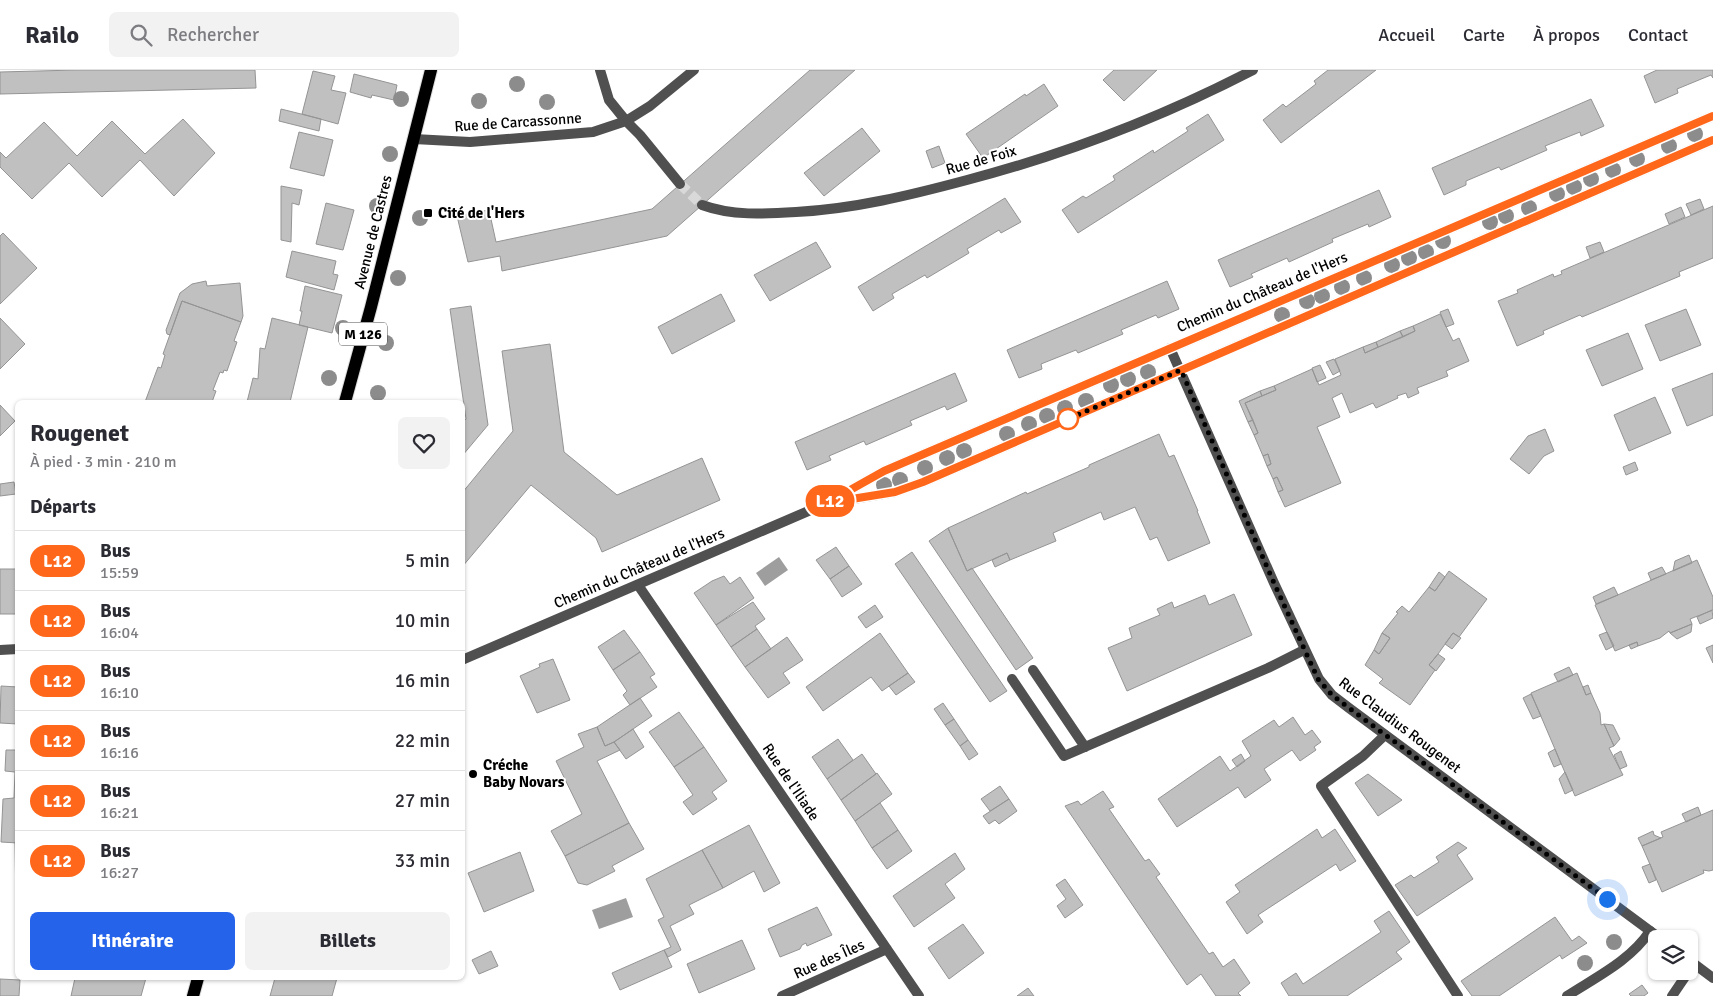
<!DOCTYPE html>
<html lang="fr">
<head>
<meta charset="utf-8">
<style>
	:root { --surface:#fff; --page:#f2f2f3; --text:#2b2b33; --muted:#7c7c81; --line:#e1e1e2; --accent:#2563eb }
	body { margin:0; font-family:Signika,sans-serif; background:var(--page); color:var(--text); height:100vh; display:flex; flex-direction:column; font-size:19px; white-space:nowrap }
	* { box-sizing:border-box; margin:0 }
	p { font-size:16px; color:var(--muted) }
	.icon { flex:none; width:28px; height:28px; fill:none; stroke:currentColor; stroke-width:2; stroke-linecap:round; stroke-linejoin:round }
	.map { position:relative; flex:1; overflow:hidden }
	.side { position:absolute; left:15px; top:330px; width:450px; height:580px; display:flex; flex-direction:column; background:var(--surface); border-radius:8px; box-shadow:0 1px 4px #0004 }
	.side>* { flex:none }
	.badge { padding:0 10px; border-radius:16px; font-size:18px; line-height:32px }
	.tools { position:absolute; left:1648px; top:860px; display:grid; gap:10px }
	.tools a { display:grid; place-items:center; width:50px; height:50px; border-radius:8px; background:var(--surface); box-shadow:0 1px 4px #0004; font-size:25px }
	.you { position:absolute; width:25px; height:25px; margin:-12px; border:4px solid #fff; border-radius:50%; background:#1a73e8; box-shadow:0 0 0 8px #1a73e833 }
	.map>.badge { position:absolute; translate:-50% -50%; box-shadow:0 0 0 2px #fff }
	h2 { padding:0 15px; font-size:19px; line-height:45px }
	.round { display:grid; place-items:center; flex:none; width:52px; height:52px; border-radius:8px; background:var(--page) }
	.overview { display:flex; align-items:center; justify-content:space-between; height:85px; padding:0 15px }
	h1 { font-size:24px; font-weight:700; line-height:38px }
	.action { display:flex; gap:10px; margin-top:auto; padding:10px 15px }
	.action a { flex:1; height:58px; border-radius:8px; background:var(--accent); color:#fff; font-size:20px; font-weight:700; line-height:58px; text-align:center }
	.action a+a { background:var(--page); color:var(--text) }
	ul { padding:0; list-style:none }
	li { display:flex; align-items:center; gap:15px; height:60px; padding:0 15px; border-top:1px solid var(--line) }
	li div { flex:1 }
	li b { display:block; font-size:19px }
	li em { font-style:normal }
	li .badge { min-width:55px; font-weight:700; text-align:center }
	header { display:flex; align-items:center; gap:30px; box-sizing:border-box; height:70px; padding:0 25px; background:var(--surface); border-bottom:1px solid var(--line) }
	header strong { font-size:24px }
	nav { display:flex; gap:28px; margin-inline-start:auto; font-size:18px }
	.search { width:350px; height:45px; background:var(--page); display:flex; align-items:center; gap:12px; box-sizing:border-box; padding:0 18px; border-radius:8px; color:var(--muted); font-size:19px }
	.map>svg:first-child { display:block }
	.water { fill:#9e9e9e }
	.building { fill:#c0c0c0; stroke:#949494 }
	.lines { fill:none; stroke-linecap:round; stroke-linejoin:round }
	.street-tunnel { stroke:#d9d9d9; stroke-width:10; stroke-dasharray:10 5; stroke-linecap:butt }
	.primary-casing { stroke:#dbdbdb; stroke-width:14 }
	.lane { stroke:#505050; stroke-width:10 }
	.street { stroke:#505050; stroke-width:10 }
	.primary { stroke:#000; stroke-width:12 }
	.tree { fill:#8c8c8c }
	.line-casing { stroke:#fff; stroke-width:11 }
	.line { stroke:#ff671b; stroke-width:8 }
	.walk { stroke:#000; stroke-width:5; stroke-dasharray:0 9 }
	.poi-dot { fill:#000; stroke:#fff; stroke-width:2 }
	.stop-dot { fill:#fff; stroke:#ff671b; stroke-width:2.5 }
	.labels { text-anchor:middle; stroke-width:4; stroke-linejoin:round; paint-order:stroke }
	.shield { fill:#fff; stroke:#4c4c4c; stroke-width:1 }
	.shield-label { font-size:14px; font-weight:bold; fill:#000 }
	.street-label { font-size:15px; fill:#000; stroke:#fff }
	.poi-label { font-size:15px; font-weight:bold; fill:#000; stroke:#fff; text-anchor:start }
</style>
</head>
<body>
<header>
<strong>Railo</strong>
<div class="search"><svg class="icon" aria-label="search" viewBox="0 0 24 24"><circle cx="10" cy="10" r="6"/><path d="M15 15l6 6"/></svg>Rechercher</div>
<nav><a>Accueil</a><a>Carte</a><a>À propos</a><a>Contact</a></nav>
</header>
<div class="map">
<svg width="1713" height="926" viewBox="0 0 1713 926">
	<rect width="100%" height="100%" fill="#fff"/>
	<!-- water -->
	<path class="water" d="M779 487 788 500 765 516 756 503Z
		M626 828 633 847 599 859 592 840Z"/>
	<!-- building -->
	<path class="building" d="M76 0H255L256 18 0 24V2Z
		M810 0H855L667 166 502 201 500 186 468 192 457 146 489 140 496 172 652 139Z
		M1114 0H1157L1124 31 1103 10Z
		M1328 0H1376L1281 73 1263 50 1283 34 1286 37 1316 14 1314 11Z
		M1657 0H1713V8L1711 5 1677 19 1678 23 1655 33 1644 6Z
		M313 1 335 6 331 20 346 23 338 54 302 44Z
		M354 4 397 15 394 30 372 25 371 28 350 22Z
		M1044 14 1058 36 983 88 966 64 1025 24 1026 26Z
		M1591 29 1604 56 1581 66 1580 62 1545 76 1547 80 1501 100 1499 97 1466 111V115L1444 125 1432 98Z
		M281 39 321 49 319 61 279 51Z
		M1208 44 1224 70 1078 163 1062 140 1083 126 1086 128 1115 110 1113 106 1153 80 1154 83 1188 61 1186 58Z
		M183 49 215 83 174 126 140 90 102 127 69 93 32 129 0 97V82L6 88 44 52 77 86 112 51 145 84Z
		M862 58 880 81 824 126 804 103Z
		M299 62 333 70 324 106 290 98Z
		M939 76 945 93 932 98 926 81Z
		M281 116 302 120 299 135 292 133 291 172 281 170Z
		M1379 120 1391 147 1369 157 1368 154 1332 169 1333 172 1289 192 1287 188 1251 204 1253 207 1230 217 1218 190Z
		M1005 128 1021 152 1001 163 999 160 967 179 969 183 927 208 925 205 892 224 894 228 873 241 858 217Z
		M1700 129 1704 139 1691 145 1686 134Z
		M326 133 354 140 343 180 316 174Z
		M1713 136V188L1679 202 1680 206 1582 247 1580 245 1543 261 1544 264 1517 276 1498 231 1518 223 1517 220 1553 204 1554 207 1562 204 1561 201Z
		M1681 137 1685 147 1669 154 1665 144Z
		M3 163 37 198 0 234V166Z
		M816 172 831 197 770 231 754 205Z
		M1600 172 1604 182 1590 188 1586 177Z
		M292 181 336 191 333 204 338 205 334 220 286 207Z
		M206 211 207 216 240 213 243 246 241 252 182 231 170 265 167 264 166 260 180 223 192 214Z
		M1167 211 1179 239 1158 248 1156 245 1121 260 1123 264 1078 283 1076 280 1041 294 1042 299 1019 308 1007 280Z
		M305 216 342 225 332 263 299 255 302 241H300Z
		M721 224 735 251 672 284 658 257Z
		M182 231 241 252 234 271 237 272 227 301 224 300 223 303 220 302 213 320 216 321 212 332H145L158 297 161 298 165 285 163 284Z
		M471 236 488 355 462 386V353L466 349 450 239Z
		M1448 239 1454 254 1446 257 1440 242Z
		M1686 239 1701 275 1660 291 1645 255Z
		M1440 244 1453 271 1459 268 1469 291 1446 301 1448 306 1417 318 1419 323 1408 328 1406 323 1397 326 1398 328 1376 338 1373 333 1350 343 1342 323 1332 328 1340 347 1317 357 1341 413 1285 437 1278 422 1283 420 1277 407 1273 409 1267 396 1271 394 1268 384 1263 386 1254 365 1258 363 1245 333 1276 320 1274 316 1312 299 1319 315 1341 305 1335 289 1363 277 1365 283 1415 261 1413 256Z
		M0 248 25 274 0 299Z
		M272 248 308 257 290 332H247L253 308 258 309 260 278 265 279Z
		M1413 256 1415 261 1403 267 1400 261Z
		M1400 261 1403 267 1378 277 1376 272Z
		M1628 263 1643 299 1602 316 1586 280Z
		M1376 272 1378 277 1365 283 1363 277Z
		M550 274 564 382 617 425 702 388 720 430 602 482 596 468 531 415 462 497V423L513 361 502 281Z
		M1334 289 1340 301 1333 305 1326 292Z
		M1320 295 1326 308 1317 312 1312 298Z
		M955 303 967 331 947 340 945 336 910 351 912 355 866 375 864 371 829 386 831 390 807 400 795 372Z
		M1713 303V345L1687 356 1672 319Z
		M1274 316 1276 320 1262 326 1260 321Z
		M1260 321 1262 326 1245 333 1253 350 1248 352 1239 331Z
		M1655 327 1671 363 1629 381 1614 345Z
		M0 335 15 351 0 366Z
		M1253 350 1258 363 1254 365 1248 352Z
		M1545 359 1554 381 1544 386 1529 404 1510 389 1528 366Z
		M1159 364 1169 387 1174 385 1198 441H1197L1210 473 1168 491 1157 467 1150 470 1135 437 1104 450 1101 442 1053 463 1056 471 1010 490 1007 483 967 501 948 458 1026 422 1027 424 1089 397V395Z
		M1268 384 1271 394 1267 396 1263 386Z
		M1635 392 1638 400 1626 405 1623 397Z
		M1277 407 1283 420 1278 422 1273 409Z
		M14 412 16 424 0 426V414Z
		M948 458 967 501 972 498 1033 588 1016 600 929 471Z
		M836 477 849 496 830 509 816 490Z
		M912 482 1007 621 990 632 895 494Z
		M1007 483 1010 490 995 497 992 490Z
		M1689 485 1692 493 1673 501 1675 491Z
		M1697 490 1713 527V540L1690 549 1692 554 1670 563 1669 561 1660 568 1638 576 1637 572 1615 581 1595 535Z
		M849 496 862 514 842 527 830 509Z
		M1662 497 1666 504 1651 510 1648 503Z
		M0 499H18V544H0Z
		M1449 501 1487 529 1459 567 1453 563 1438 584 1429 595 1435 600 1410 635 1379 613 1383 609 1365 595 1374 580 1379 584 1390 568 1382 563 1398 543 1396 542 1402 536 1409 542 1429 517 1435 521Z
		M1439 502 1445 507 1435 521 1429 517Z
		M724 506 730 514 740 507 754 528 716 555 694 523 712 511Z
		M1614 517 1618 525 1596 534 1593 527Z
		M1234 524 1252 565 1127 621 1108 578 1132 568 1129 558 1160 545 1157 539 1172 532 1174 538 1205 525 1209 535Z
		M753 532 765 549 755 556 757 559 731 577 716 555Z
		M875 535 883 547 866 558 858 547Z
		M1712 540 1713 548 1700 554 1697 547Z
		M1692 554 1691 562 1677 569 1670 563Z
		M757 559 771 579 745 597 731 577Z
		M624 560 640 582 613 600 598 577Z
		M1607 562 1614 576 1606 580 1599 565Z
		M880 563 908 603 882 621 871 607 823 641 806 617Z
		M1382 563 1390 568 1379 584 1374 580Z
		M1453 563 1461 568 1452 579 1445 574Z
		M787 567 803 590 783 603 790 613 768 628 745 597Z
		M1637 572 1638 576 1631 579 1629 575Z
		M1713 575V593L1706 578Z
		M640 582 655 604 650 607 657 617 630 635 623 625 627 621 613 600Z
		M1438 584 1445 589 1436 601 1429 595Z
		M553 589 570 630 537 643 520 606 540 597 539 594Z
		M1569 597 1573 605 1558 612 1554 604Z
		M908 603 915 612 896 625 889 616Z
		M1577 603 1586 625 1591 623 1600 643 1601 655 1604 654 1614 676 1609 678 1623 705 1575 726 1531 623Z
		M1588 615 1591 623 1586 625 1583 617Z
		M1 616 18 617V654L0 653Z
		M1531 624 1541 646 1533 649 1523 628Z
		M640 628 652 646 614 672 605 676 597 657Z
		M943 633 954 649 945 655 934 639Z
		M679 642 704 677 674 697 649 662Z
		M1293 647 1305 665 1312 660 1321 672 1314 677 1316 680 1300 691 1292 680 1264 699 1271 710 1245 728 1238 717 1177 757 1158 729 1220 686 1230 701 1251 686 1242 671 1274 650 1279 657Z
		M954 649 968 670 960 676 945 655Z
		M1604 654 1613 655 1620 669 1614 676Z
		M597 657 605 676 614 672 620 680 597 691 629 753 565 786 551 761 582 744 556 691 584 677 578 664Z
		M633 659 644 677 626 689 614 672Z
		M838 669 853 690 827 709 812 687Z
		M968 670 978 684 969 690 960 676Z
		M704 677 727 711 712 722 717 729 693 745 683 732 693 725 674 697Z
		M1555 679 1561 694 1554 697 1548 683Z
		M6 680H18V773L1 772 3 729 14 728 15 702 5 701Z
		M1621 681 1627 696 1620 699 1614 685Z
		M862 684 876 704 841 730 827 709Z
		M1241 684 1245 691 1237 697 1232 690Z
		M1565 702 1573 720 1565 724 1559 709Z
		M877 703 892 724 855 751 841 730Z
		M1368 704 1402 730 1378 746 1355 713Z
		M1000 716 1009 729 990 741 981 729Z
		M1103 721 1114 737 1109 739 1145 791 1149 789 1160 804 1156 807 1209 884 1213 882 1223 897 1234 889 1250 913 1238 923 1241 926H1216L1201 904 1187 915 1065 736 1078 731 1081 735Z
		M1009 729 1017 741 999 754 995 750 989 754 983 746Z
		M880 733 898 760 872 778 855 751Z
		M1698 737 1701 745 1686 752 1682 744Z
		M1713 740V800L1709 801 1703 800 1704 803 1662 822 1642 776 1663 767 1661 762Z
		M629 753 644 779 612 796 615 801 587 815 578 813 565 786Z
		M749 755 780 813 764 822 754 801 723 818 702 780Z
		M1317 759 1322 768 1335 759 1356 791 1340 801 1336 794 1258 845 1263 852 1247 864 1226 832 1240 822 1235 815Z
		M898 760 912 781 887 799 872 778Z
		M1653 761 1654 765 1661 768 1642 776 1638 768Z
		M15 772 18 773V837H16Z
		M1458 772 1467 778 1457 785 1473 809 1417 846 1395 815 1411 805 1414 808 1439 792 1436 787Z
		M702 780 723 818 689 835 694 844 670 856 681 880 668 887 664 880 671 877 658 850 664 847 646 809Z
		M520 782 534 821 484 842 468 803Z
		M955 783 965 799 945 814 955 828 914 857 893 826Z
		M1650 794 1656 810 1649 813 1642 797Z
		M1065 809 1083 835 1065 848 1057 836 1066 829 1056 815Z
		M817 837 832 865 807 876 806 873 802 875 800 879 780 887 768 859Z
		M1389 841 1410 872 1396 882 1402 889 1347 926H1289L1281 913 1296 903 1303 914 1381 862 1374 851Z
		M1555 847 1572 871 1579 866 1587 873 1562 889 1560 885 1499 926H1472L1461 911Z
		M963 854 984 883 949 909 928 878Z
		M742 870 755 899 699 923 687 894Z
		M664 880 672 897 620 920 612 903Z
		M491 881 498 896 479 904 472 890Z
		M75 908H146L141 926H71Z
		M275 908H337L332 926H270Z
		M0 909 20 910 19 926H0Z
		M1642 915 1648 923 1644 926H1631L1629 924Z
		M1028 918 1034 926H1017Z"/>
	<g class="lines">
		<!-- street-tunnel -->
		<path class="street-tunnel" d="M680 114 702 135"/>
		<defs>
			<path id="primary" d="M345 332 371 237 431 0
				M193 926 198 908"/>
		</defs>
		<!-- primary casing -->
		<use href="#primary" class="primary-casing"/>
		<!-- lane -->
		<path class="lane" d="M600 0 609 30 626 51
			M1033 600 1085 677
			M1012 609 1064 686 1268 598 1304 580
			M1385 665 1363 686 1321 716 1458 926
			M1567 926C1596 907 1630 891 1650 861
			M1672 926 1689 901"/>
		<!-- street -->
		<path class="street" d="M626 51 640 65 680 114
			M414 69 470 72 593 62 626 51 650 36 694 0
			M702 135C732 146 764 144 796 142 854 139 911 125 967 110 1066 84 1162 47 1253 0
			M1170 278 1274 513 1319 609 1332 625 1349 638 1661 869
			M835 432 895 422 923 412 1713 70
			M638 515 919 926
			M0 580 18 579
			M462 590 827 433 884 401 1713 46
			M1689 890 1713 908
			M782 926 887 879"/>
		<!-- primary -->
		<use href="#primary" class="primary"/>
	</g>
	<!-- trees -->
	<g class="tree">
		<circle cx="517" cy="14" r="8"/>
		<circle cx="401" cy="29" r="8"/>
		<circle cx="479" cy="31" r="8"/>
		<circle cx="547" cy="32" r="8"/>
		<circle cx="1695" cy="64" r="8"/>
		<circle cx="1669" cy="76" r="8"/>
		<circle cx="390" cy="84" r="8"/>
		<circle cx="1637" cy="89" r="8"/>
		<circle cx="1613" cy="100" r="8"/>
		<circle cx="1591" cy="109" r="8"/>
		<circle cx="1574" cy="117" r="8"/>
		<circle cx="1557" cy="124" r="8"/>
		<circle cx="377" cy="136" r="8"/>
		<circle cx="1529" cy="138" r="8"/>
		<circle cx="1506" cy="146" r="8"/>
		<circle cx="420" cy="148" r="8"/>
		<circle cx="1490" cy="152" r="8"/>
		<circle cx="1443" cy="171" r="8"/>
		<circle cx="1426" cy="182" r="8"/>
		<circle cx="1409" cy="188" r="8"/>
		<circle cx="1392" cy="195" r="8"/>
		<circle cx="398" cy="208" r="8"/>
		<circle cx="1364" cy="208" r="8"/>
		<circle cx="1342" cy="217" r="8"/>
		<circle cx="1322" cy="226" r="8"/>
		<circle cx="1307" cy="231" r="8"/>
		<circle cx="1282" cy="245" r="8"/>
		<circle cx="343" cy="258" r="8"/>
		<circle cx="386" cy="273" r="8"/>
		<circle cx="1148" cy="302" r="8"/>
		<circle cx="329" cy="308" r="8"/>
		<circle cx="1128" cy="309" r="8"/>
		<circle cx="1111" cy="315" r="8"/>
		<circle cx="378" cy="323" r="8"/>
		<circle cx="1086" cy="331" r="8"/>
		<circle cx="1065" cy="338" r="8"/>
		<circle cx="1047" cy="346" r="8"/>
		<circle cx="1029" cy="354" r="8"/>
		<circle cx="1007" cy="364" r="8"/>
		<circle cx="964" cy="381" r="8"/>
		<circle cx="947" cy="388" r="8"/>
		<circle cx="925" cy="398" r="8"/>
		<circle cx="900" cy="410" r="8"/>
		<circle cx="884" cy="415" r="8"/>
		<circle cx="1614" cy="872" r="8"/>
		<circle cx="1585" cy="893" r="8"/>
	</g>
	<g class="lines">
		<defs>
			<path id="line" d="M1713 46 884 401 827 433 895 422 923 412 1713 70"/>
		</defs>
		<!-- line casing -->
		<use href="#line" class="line-casing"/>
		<!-- line -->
		<use href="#line" class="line"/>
		<!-- walk -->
		<path class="walk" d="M1068 349 1061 352 1181 300 1274 513 1318 609 1332 625 1349 638 1607 829"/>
	</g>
	<!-- markers -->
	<g class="poi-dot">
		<rect x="423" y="138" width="10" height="10" rx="2.5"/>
		<circle cx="473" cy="704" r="5"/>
	</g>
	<circle class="stop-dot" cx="1068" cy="349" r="10"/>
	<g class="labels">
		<!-- shield labels -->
		<rect class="shield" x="339" y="252.5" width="48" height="23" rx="4"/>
		<g class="shield-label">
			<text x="363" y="269">M 126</text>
		</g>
		<!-- street labels -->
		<g class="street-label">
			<text transform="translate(518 52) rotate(-4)" y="5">Rue de Carcassonne</text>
			<text transform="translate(981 90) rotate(-16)" y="5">Rue de Foix</text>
			<text transform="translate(373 162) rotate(-76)" y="5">Avenue de Castres</text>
			<text transform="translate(1262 222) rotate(-23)" y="5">Chemin du Château de l'Hers</text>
			<text transform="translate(639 498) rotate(-23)" y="5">Chemin du Château de l'Hers</text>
			<text transform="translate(1400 655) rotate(37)" y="5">Rue Claudius Rougenet</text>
			<text transform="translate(791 712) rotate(56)" y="5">Rue de l'Iliade</text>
			<text transform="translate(829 889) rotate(-24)" y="5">Rue des Îles</text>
		</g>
		<!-- poi labels -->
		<g class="poi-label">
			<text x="438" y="148">Cité de l'Hers</text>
			<text x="483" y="700">Créche<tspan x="483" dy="17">Baby Novars</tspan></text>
		</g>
	</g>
</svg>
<div class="tools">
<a><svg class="icon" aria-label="layers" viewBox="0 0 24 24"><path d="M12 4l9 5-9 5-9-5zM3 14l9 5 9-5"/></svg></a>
</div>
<div class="you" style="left:1607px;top:829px"></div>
<b class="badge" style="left:830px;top:431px;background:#ff671b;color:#fff">L12</b>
<section class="side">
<div class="overview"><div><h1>Rougenet</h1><p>À pied · 3 min · 210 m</p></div><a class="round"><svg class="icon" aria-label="heart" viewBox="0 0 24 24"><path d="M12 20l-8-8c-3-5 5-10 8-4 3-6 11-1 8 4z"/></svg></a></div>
<h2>Départs</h2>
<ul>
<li><span class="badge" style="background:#ff671b;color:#fff">L12</span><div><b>Bus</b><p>15:59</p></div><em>5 min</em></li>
<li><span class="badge" style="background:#ff671b;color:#fff">L12</span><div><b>Bus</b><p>16:04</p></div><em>10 min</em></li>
<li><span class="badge" style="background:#ff671b;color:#fff">L12</span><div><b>Bus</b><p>16:10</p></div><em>16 min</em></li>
<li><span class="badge" style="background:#ff671b;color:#fff">L12</span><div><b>Bus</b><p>16:16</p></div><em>22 min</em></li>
<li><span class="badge" style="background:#ff671b;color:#fff">L12</span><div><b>Bus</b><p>16:21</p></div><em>27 min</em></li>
<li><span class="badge" style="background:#ff671b;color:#fff">L12</span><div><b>Bus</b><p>16:27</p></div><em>33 min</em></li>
</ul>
<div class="action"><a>Itinéraire</a><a>Billets</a></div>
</section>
</div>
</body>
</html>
